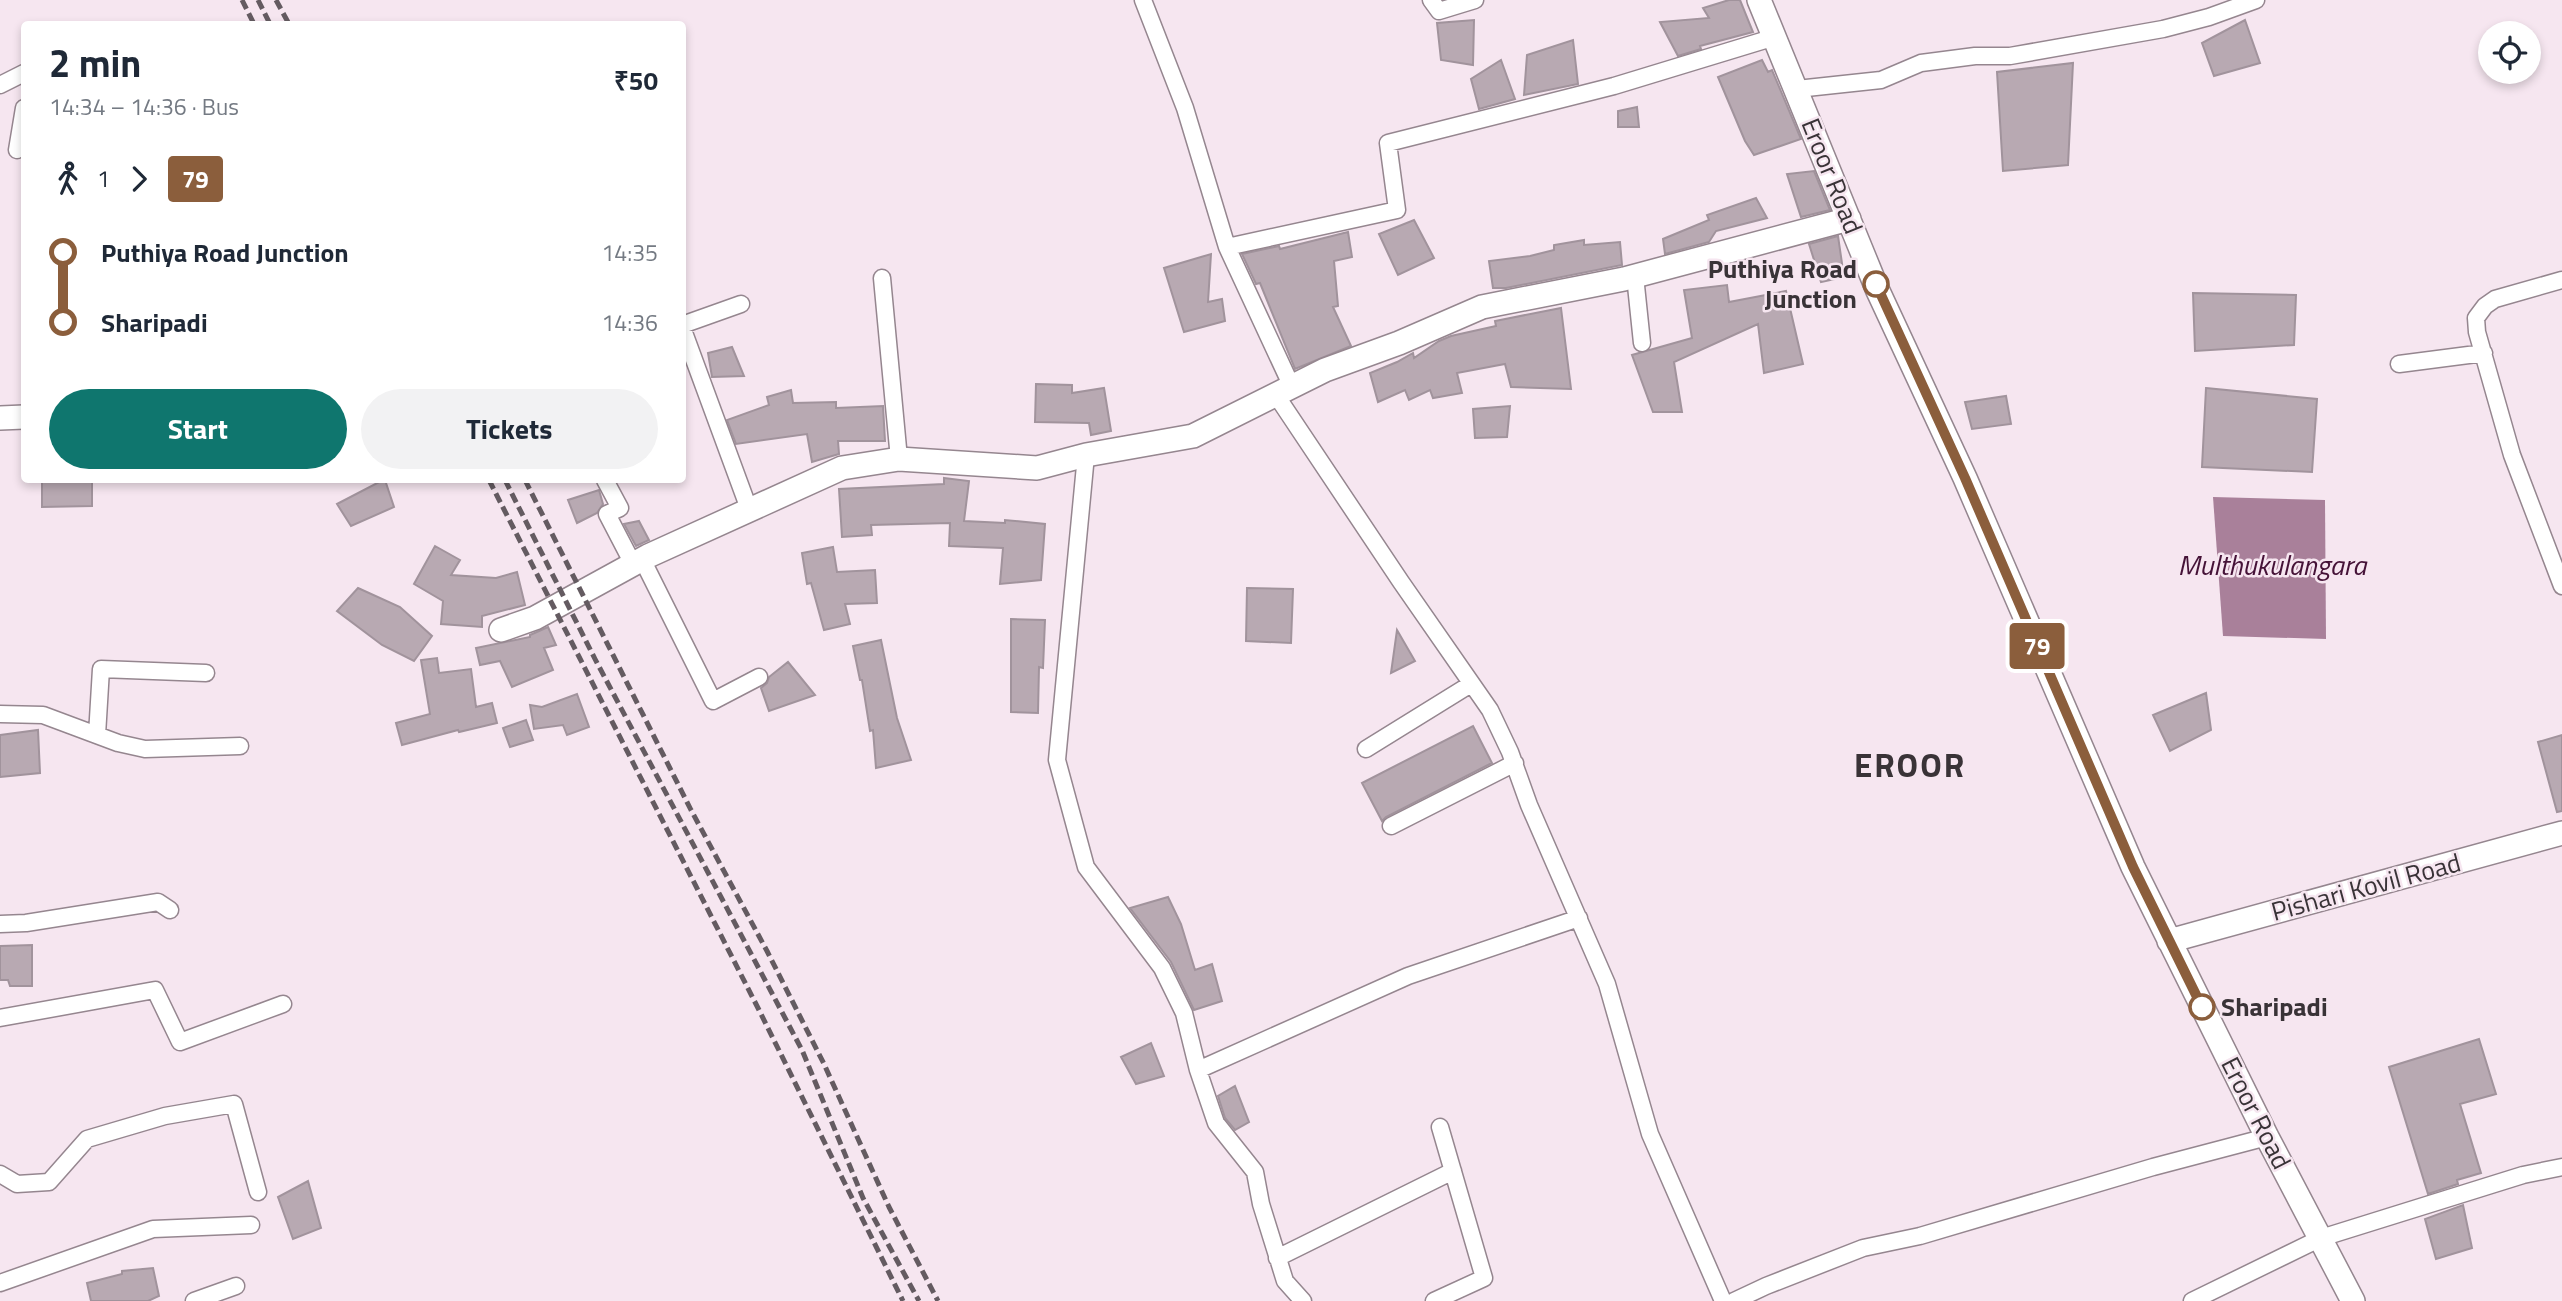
<!DOCTYPE html>
<html lang="en">
<head>
<meta charset="utf-8">
<style>
	:root { --surface:#fff; --page:#f2f2f3; --text:#1f2937; --muted:#747a83; --accent:#0f766e }
	body { margin:0; font-family:"Titillium Web",sans-serif; background:var(--page); color:var(--text); height:100vh; display:flex; flex-direction:column; font-size:26px; white-space:nowrap }
	* { box-sizing:border-box; margin:0 }
	p { font-size:23px; color:var(--muted) }
	.icon { flex:none; width:38px; height:38px; fill:none; stroke:currentColor; stroke-width:2; stroke-linecap:round; stroke-linejoin:round }
	.map { position:relative; flex:1; overflow:hidden }
	.sheet { position:absolute; left:21px; top:21px; width:665px; height:462px; display:flex; flex-direction:column; background:var(--surface); border-radius:7px; box-shadow:0 4px 10px #0003 }
	.sheet>* { flex:none }
	.badge { padding:0 14px; border-radius:5px; font-size:24px; line-height:46px }
	.buttons { position:absolute; left:2478px; top:21px; display:grid; gap:14px }
	.buttons a { display:grid; place-items:center; width:63px; height:63px; border-radius:50%; background:var(--surface); box-shadow:0 4px 10px #0003; font-size:35px }
	.map>.badge { position:absolute; translate:-50% -50%; box-shadow:0 0 0 4px #fff }
	.legs { display:flex; align-items:center; gap:10px; height:77px; padding:0 28px; font-size:23px }
	.legs p { margin-inline-start:auto }
	.overview { display:flex; align-items:center; justify-content:space-between; height:119px; padding:0 28px }
	h1 { font-size:38px; font-weight:700; line-height:52px }
	.action { display:flex; gap:14px; margin-top:auto; padding:14px 28px }
	.action a { flex:1; height:80px; border-radius:42px; background:var(--accent); color:#fff; font-size:28px; font-weight:700; line-height:80px; text-align:center }
	.action a+a { background:var(--page); color:var(--text) }
	ul { padding:0 28px; list-style:none }
	li { display:flex; align-items:center; gap:24px; height:70px; font-size:26px }
	li i { display:grid; place-items:center; width:10px; height:100%; margin:0 9px; background:currentColor }
	li i::after { content:''; width:18px; height:18px; margin:-9px; border:5px solid; border-radius:50%; background:var(--surface) }
	li p { margin-inline-start:auto }
	li:first-child i { background:linear-gradient(#0000 50%,currentColor 0) }
	li:last-child i { background:linear-gradient(currentColor 50%,#0000 0) }
	.map>svg:first-child { display:block }
	.water { fill:#a9809a }
	.building { fill:#b8a9b2; stroke:#a1939c; stroke-width:2 }
	.lines { fill:none; stroke-linecap:round; stroke-linejoin:round }
	.street-casing { stroke:#95868f; stroke-width:19 }
	.secondary-casing { stroke:#95868f; stroke-width:26 }
	.street { stroke:#fff; stroke-width:16 }
	.secondary { stroke:#fff; stroke-width:23 }
	.rail { stroke:#645b61; stroke-width:5; stroke-dasharray:10 5; stroke-linecap:butt }
	.line-1-casing { stroke:#fff; stroke-width:16 }
	.line-1 { stroke:#8b5e3c; stroke-width:10 }
	.stop-1-dot { fill:#fff; stroke:#8b5e3c; stroke-width:3.5 }
	.labels { text-anchor:middle; stroke-width:5; stroke-linejoin:round; paint-order:stroke }
	.street-label { font-size:26px; fill:#393337; stroke:#f6e6f0 }
	.stop-label { font-size:26px; font-weight:bold; fill:#393337; stroke:#f6e6f0; text-anchor:end }
	.water-label { font-size:28px; font-style:italic; fill:#451237; stroke:#f6e6f0 }
	.district-label { font-size:33px; font-weight:bold; letter-spacing:2px; fill:#393337; stroke:#f6e6f0 }
</style>
</head>
<body>
<div class="map">
<svg width="2562" height="1301" viewBox="0 0 2562 1301">
	<rect width="100%" height="100%" fill="#f6e6f0"/>
	<!-- water -->
	<path class="water" d="M2213 497 2325 500 2326 639 2223 636Z"/>
	<!-- building -->
	<path class="building" d="M1729 0H1740L1753 32 1700 46 1701 49 1678 56 1660 22 1709 18 1703 8Z
		M1474 20 1473 65 1441 60 1437 23Z
		M2245 20 2260 63 2214 76 2202 43Z
		M1573 40 1578 84 1524 95 1527 55Z
		M1501 60 1515 99 1479 109 1471 79Z
		M1762 60 1768 72 1772 70 1801 139 1754 155 1745 141 1718 77Z
		M2073 63 2068 165 2003 171 1997 72Z
		M1637 107 1639 127H1618V111Z
		M1814 171 1830 210 1801 217 1787 174Z
		M1756 198 1767 218 1716 231 1709 242 1665 254 1663 239 1709 220 1707 215Z
		M1414 220 1434 258 1398 275 1379 234Z
		M1348 232 1352 257 1334 261 1338 306 1333 307 1351 346 1295 369 1260 283 1256 284 1242 254 1279 246 1280 249Z
		M1838 236 1844 277 1821 282 1809 244Z
		M1584 240V245L1620 242 1622 265 1506 288H1493L1489 261 1530 256 1554 250V245Z
		M1211 254 1208 302 1222 299 1225 321 1184 332 1164 268Z
		M1727 285 1729 302 1786 291 1803 364 1764 373 1758 324 1674 362 1682 412H1653L1632 355 1692 338 1684 290Z
		M2193 293 2296 295 2294 345 2195 351Z
		M1561 308 1571 389 1511 387 1505 364 1457 373 1462 393 1433 398 1430 390 1409 400 1405 390 1378 402 1370 373 1397 362 1413 353 1414 358 1439 341 1451 336 1496 326 1495 321Z
		M732 347 744 376 712 377 708 353Z
		M1036 384 1072 385V393L1104 388 1111 431 1091 435 1089 423 1035 422Z
		M2206 388 2317 399 2312 472 2202 467Z
		M791 390 793 403 836 402V408L883 406 885 441H838L839 454 812 462 807 434 736 444 727 420 769 405 767 397Z
		M2006 396 2011 424 1972 429 1965 402Z
		M1510 406 1507 437 1475 438 1473 409Z
		M944 478 969 481 964 521 1005 523V520L1045 524 1041 580 1000 584 1003 548 949 546 950 523 871 525 872 535 842 537 839 489 944 484Z
		M42 480H92V506L42 507Z
		M383 480H385L394 507 351 526 337 504Z
		M599 490 603 504 597 513 577 523 568 500Z
		M639 521 649 540 636 546 624 524Z
		M435 546 460 560 451 575 496 578 517 572 525 605 482 616V627L441 624 443 601 414 584Z
		M833 547 837 572 875 570 877 603 845 604 850 624 824 630 811 583 807 584 802 553Z
		M358 588 400 607 432 636 414 661 382 645 337 611Z
		M1247 588 1293 589 1291 643 1246 641Z
		M1011 619 1045 620 1043 668 1039 667 1038 713 1011 712Z
		M548 627 556 645 544 648 553 670 512 687 500 661 480 665 476 648 530 637V635Z
		M1397 630 1415 661 1391 673Z
		M881 640 897 718 911 760 876 768 873 730 870 731 862 680H860L853 646Z
		M437 658 439 673 471 669 476 707 492 703 497 723 459 732 458 730 402 745 396 723 430 714 421 660Z
		M788 662 815 695 769 711 761 688 767 683 769 677Z
		M2206 693 2211 730 2170 751 2153 715Z
		M577 694 589 727 567 735 563 725 534 729 530 705 542 707Z
		M526 720 533 740 510 747 503 728Z
		M1473 726 1492 763 1386 817 1382 821 1362 783Z
		M38 730 40 773 0 777V735Z
		M2562 735V811L2557 812 2538 742Z
		M1168 897 1181 924 1195 970 1212 964 1222 1001 1194 1010 1171 962 1130 908Z
		M32 945V986H10L8 980H0V946Z
		M2479 1039 2496 1094 2460 1104 2481 1173 2457 1180 2458 1184 2428 1194 2389 1067Z
		M1151 1043 1164 1076 1136 1084 1121 1057Z
		M1235 1086 1249 1122 1235 1130 1225 1118 1218 1096Z
		M308 1181 321 1228 293 1239 278 1197Z
		M2463 1205 2472 1248 2436 1259 2425 1219Z
		M153 1268 159 1296 148 1301H91L87 1283 122 1274V1271Z"/>
	<g class="lines">
		<defs>
			<path id="street" d="M1143 0 1185 108 1227 247
				M1431 0 1439 11 1475 0
				M0 85 24 73
				M1797 89 1881 80 1921 63 1975 56H2010L2163 29 2209 17 2256 0
				M17 150 24 108
				M1635 276 1642 343
				M882 278 899 459
				M2562 280 2495 299 2485 306 2476 318 2477 332 2512 455 2562 586
				M682 325 741 304
				M682 327 749 509
				M2399 364 2484 353
				M1292 387 1227 247 1397 210 1388 143 1614 86 1775 37
				M1276 395 1401 582 1490 710 1510 752 1529 805 1607 984 1650 1134 1723 1301
				M1086 455 1057 760 1086 867 1162 968 1184 1013 1198 1070 1216 1123 1255 1172 1261 1204 1285 1281 1303 1301
				M605 480 620 508 607 514 633 564
				M642 559 713 701 759 677
				M0 714 43 715 118 743 145 749 240 746
				M97 735 101 669 206 673
				M1366 749 1471 684
				M1391 826 1515 763
				M0 924 26 923 158 902 170 910
				M0 1018 155 990 180 1042 283 1004
				M1198 1070 1408 976 1579 918
				M0 1174 17 1184 49 1182 87 1139 165 1116 234 1104 258 1192
				M1277 1258 1453 1171
				M0 1283 153 1229 251 1225
				M194 1301 236 1286
				M1434 1301 1484 1278 1440 1127
				M1734 1301 1766 1286 1863 1248 1920 1236 2153 1167 2267 1137
				M2192 1301 2321 1238 2523 1175 2562 1167"/>
			<path id="secondary" d="M1759 0 1878 291 1965 478 2133 867 2267 1137 2353 1301
				M0 418 24 417
				M501 630 535 618 648 556 842 468 899 459 1037 468 1086 455 1193 436 1325 370 1399 343 1482 307 1624 279 1849 219
				M2169 941 2562 833"/>
		</defs>
		<!-- street casing -->
		<use href="#street" class="street-casing"/>
		<!-- secondary casing -->
		<use href="#secondary" class="secondary-casing"/>
		<!-- street -->
		<use href="#street" class="street"/>
		<!-- secondary -->
		<use href="#secondary" class="secondary"/>
		<!-- rail -->
		<path class="rail" d="M242 0 254 24
			M258 0 270 24
			M276 0 289 24
			M489 480 759 1010 903 1301
			M505 480 595 659 802 1050 863 1198 919 1301
			M525 480 691 810 767 951 824 1064 889 1207 938 1301"/>
	</g>
	<g class="lines">
		<defs>
			<path id="line-1" d="M1876 284 1965 478 2133 867 2202 1007"/>
		</defs>
		<!-- line-1 casing -->
		<use href="#line-1" class="line-1-casing"/>
		<!-- line-1 -->
		<use href="#line-1" class="line-1"/>
	</g>
	<!-- markers -->
	<g class="stop-1-dot">
		<circle cx="1876" cy="284" r="12"/>
		<circle cx="2202" cy="1007" r="12"/>
	</g>
	<g class="labels">
		<!-- street labels -->
		<g class="street-label">
			<text transform="translate(1832 176) rotate(68)" y="9">Eroor Road</text>
			<text transform="translate(2366 887) rotate(-15)" y="9">Pishari Kovil Road</text>
			<text transform="translate(2256 1113) rotate(63)" y="9">Eroor Road</text>
		</g>
		<!-- stop labels -->
		<g class="stop-label">
			<text x="1857" y="278">Puthiya Road<tspan x="1857" dy="30">Junction</tspan></text>
			<text x="2221" y="1016" text-anchor="start">Sharipadi</text>
		</g>
		<!-- water labels -->
		<g class="water-label">
			<text x="2272" y="575">Multhukulangara</text>
		</g>
		<!-- district labels -->
		<g class="district-label">
			<text x="1910" y="777">EROOR</text>
		</g>
	</g>
</svg>
<div class="buttons">
<a><svg class="icon" aria-label="locate" viewBox="0 0 24 24"><circle cx="12" cy="12" r="6"/><path d="M12 2v4M12 18v4M2 12h4M18 12h4"/></svg></a>
</div>
<b class="badge" style="left:2037px;top:646px;background:#8b5e3c;color:#fff">79</b>
<section class="sheet">
<div class="overview"><div><h1>2 min</h1><p>14:34 – 14:36 · Bus</p></div><b>₹50</b></div>
<div class="legs"><svg class="icon" aria-label="walk" viewBox="0 0 24 24"><circle cx="13" cy="4" r="2"/><path d="M13 8l-2 6 4 7M11 14l-3 7M7 12l3-4h3l4 4"/></svg>1<svg class="icon" aria-label="forward" viewBox="0 0 24 24"><path d="M9 5l7 7-7 7"/></svg><b class="badge" style="background:#8b5e3c;color:#fff">79</b></div>
<ul>
<li><i style="color:#8b5e3c"></i><b>Puthiya Road Junction</b><p>14:35</p></li>
<li><i style="color:#8b5e3c"></i><b>Sharipadi</b><p>14:36</p></li>
</ul>
<div class="action"><a>Start</a><a>Tickets</a></div>
</section>
</div>
</body>
</html>
